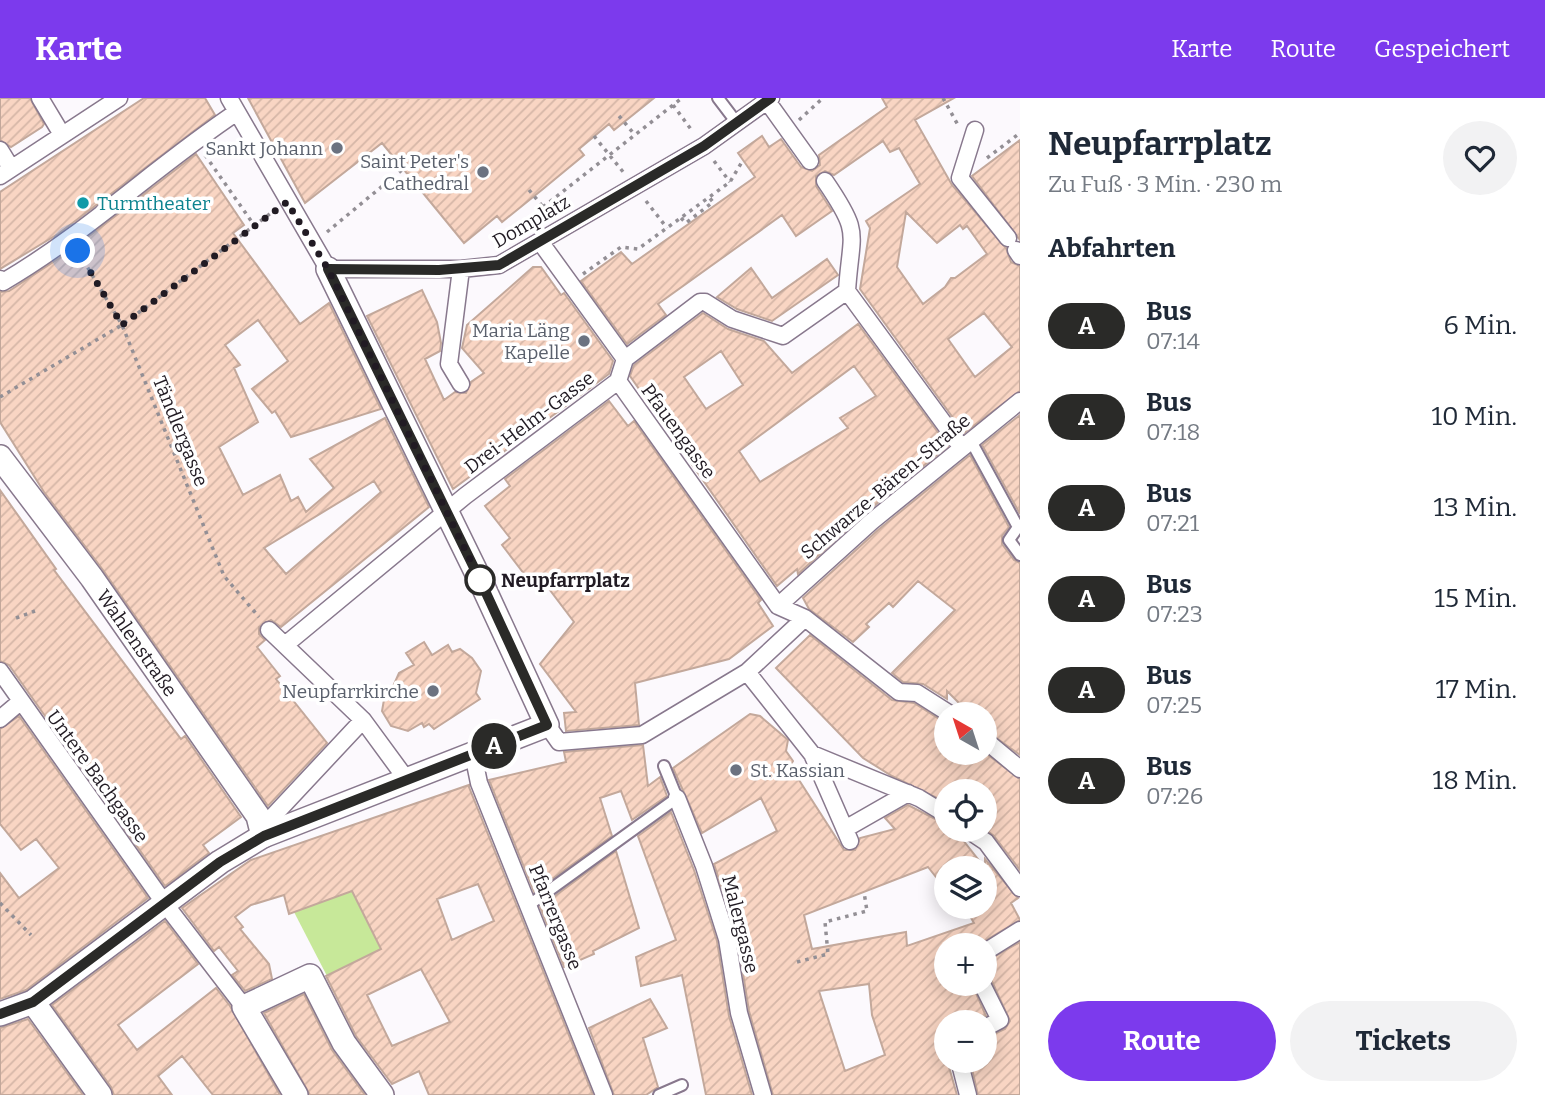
<!DOCTYPE html>
<html lang="de">
<head>
<meta charset="utf-8">
<style>
	:root { --surface:#fff; --page:#f2f2f3; --text:#1f2937; --muted:#747a83; --accent:#7c3aed }
	body { margin:0; font-family:Bitter,serif; background:var(--page); color:var(--text); height:100vh; display:flex; flex-direction:column; font-size:26px; white-space:nowrap }
	* { box-sizing:border-box; margin:0 }
	p { font-size:23px; color:var(--muted) }
	.icon { flex:none; width:38px; height:38px; fill:none; stroke:currentColor; stroke-width:2; stroke-linecap:round; stroke-linejoin:round }
	.map { position:relative; flex:1; overflow:hidden }
	.drawer { display:flex; flex-direction:column; background:var(--surface); width:525px }
	.drawer>* { flex:none }
	.badge { padding:0 14px; border-radius:23px; font-size:24px; line-height:46px }
	.needle { width:46px; rotate:321deg }
	.buttons { position:absolute; left:934px; top:604px; display:grid; gap:14px }
	.buttons a { display:grid; place-items:center; width:63px; height:63px; border-radius:50%; background:var(--surface); box-shadow:0 4px 18px #0003; font-size:35px }
	.you { position:absolute; width:35px; height:35px; margin:-18px; border:5px solid #fff; border-radius:50%; background:#1a73e8; box-shadow:0 0 0 10px #1a73e833 }
	.map>.badge { position:absolute; translate:-50% -50%; box-shadow:0 0 0 4px #fff }
	h2 { padding:0 28px; font-size:26px; line-height:63px }
	.round { display:grid; place-items:center; flex:none; width:74px; height:74px; border-radius:37px; background:var(--page) }
	.headline { display:flex; align-items:center; justify-content:space-between; height:119px; padding:0 28px }
	h1 { font-size:33px; font-weight:700; line-height:52px }
	.primary-button { display:flex; gap:14px; margin-top:auto; padding:14px 28px }
	.primary-button a { flex:1; height:80px; border-radius:42px; background:var(--accent); color:#fff; font-size:28px; font-weight:700; line-height:80px; text-align:center }
	.primary-button a+a { background:var(--page); color:var(--text) }
	ul { padding:0; list-style:none }
	li { display:flex; align-items:center; gap:21px; height:91px; padding:0 28px }
	li div { flex:1 }
	li b { display:block; font-size:26px }
	li em { font-style:normal }
	li .badge { min-width:77px; font-weight:700; text-align:center }
	header { display:flex; align-items:center; gap:42px; box-sizing:border-box; height:98px; padding:0 35px; background:var(--accent); color:#fff }
	header strong { font-size:33px }
	nav { display:flex; gap:38px; margin-inline-start:auto; font-size:24px }
	main { display:flex; flex:1; min-height:0 }
	.map>svg:first-child { display:block }
	.green { fill:#c7e899 }
	.building { fill:url(#building-hatch); stroke:#c3a89b; stroke-width:2; fill-rule:evenodd }
	.lines { fill:none; stroke-linecap:round; stroke-linejoin:round }
	.service-casing { stroke:#88788d; stroke-width:14 }
	.pedestrian-casing { stroke:#88788d; stroke-width:19 }
	.minor-casing { stroke:#88788d; stroke-width:26 }
	.path { stroke:#938f95; stroke-width:3.5; stroke-dasharray:3.5 5; stroke-linecap:butt }
	.service { stroke:#fff; stroke-width:10 }
	.pedestrian { stroke:#fff; stroke-width:16 }
	.minor { stroke:#fff; stroke-width:23 }
	.line-casing { stroke:#fff; stroke-width:16 }
	.line { stroke:#2a2a28; stroke-width:10 }
	.walk { stroke:#211b23; stroke-width:7; stroke-dasharray:0 12.6 }
	.worship-dot { fill:#6b7280; stroke:#fff; stroke-width:2.5 }
	.culture-dot { fill:#0f9aa8; stroke:#fff; stroke-width:2.5 }
	.stop-dot { fill:#fff; stroke:#2a2a28; stroke-width:3.5 }
	.labels { text-anchor:middle; stroke-width:7; stroke-linejoin:round; paint-order:stroke }
	.worship-label { font-size:19px; fill:#5b616d; stroke:#fff; text-anchor:end }
	.culture-label { font-size:19px; fill:#0d838f; stroke:#fff; text-anchor:start }
	.street-label { font-size:19px; fill:#211b23; stroke:#fff }
	.stop-label { font-size:19px; font-weight:bold; fill:#211b23; stroke:#fff; text-anchor:start }
</style>
</head>
<body>
<header>
<strong>Karte</strong>
<nav><a>Karte</a><a>Route</a><a>Gespeichert</a></nav>
</header>
<main>
<div class="map">
<svg width="1020" height="997" viewBox="0 0 1020 997">
	<defs>
		<pattern id="building-hatch" width="6" height="6" patternUnits="userSpaceOnUse" patternTransform="scale(1.75)"><rect width="6" height="6" fill="#f9d5c3"/><path d="M-1 1l2-2M0 6l6-6M5 7l2-2" fill="none" stroke="#d5b6a7"/></pattern>
	</defs>
	<rect width="100%" height="100%" fill="#fcf9fd"/>
	<!-- green -->
	<path class="green" d="M352 793 381 851 327 878 294 814Z"/>
	<!-- building -->
	<path class="building" d="M0 0H30L44 26 42 29 11 49 0 42Z
		M144 0H205L215 17 58 136 0 171V94Z
		M248 0H654L614 32 609 26 579 51 584 57 543 91 502 124 497 118 464 145 382 45 305 105Z
		M882 0H954L915 22 952 87 1006 150 1011 164 1020 168V293L964 335 860 191 870 130 866 123 920 86 899 50 890 54 883 43 834 77 825 73 816 78V88L832 113 796 138 782 117 658 206 666 217 627 246 581 183 621 154 632 166 755 79 738 55 762 38 769 49 781 41 801 69 812 73 820 67 819 57 887 9ZM906 114 937 145 960 127 963 131 967 128 987 156 955 180H951L945 189 923 206 897 169ZM984 215 1012 249 975 279 948 241Z
		M1020 42V142L972 78Z
		M196 56 244 127 233 135 300 226 329 205 381 311 291 339 275 313 272 315 252 291 288 263 258 222 225 247 240 267 234 270 258 324 219 349 243 397 280 377 291 403 298 399 306 414 334 390 310 361 385 320 429 409 281 529 271 522 259 529V536L265 542 257 549 280 578 276 581 327 645 268 708 103 472 44 394 0 324V194L9 193 70 153ZM374 383 381 394 286 476 264 450Z
		M827 161 838 177 772 223 737 211 717 199 751 170 772 200Z
		M533 169H541L561 197 564 195 613 263 609 276 453 391 367 218 422 192 437 224 441 245 440 253 425 261 444 302 455 294 466 295 471 284 484 275 462 250 467 227Z
		M703 215 728 231 764 243 792 275 858 226 948 348 864 416 798 476 797 471 777 488 630 278 634 267ZM721 253 743 287 706 311 684 279ZM854 268 876 298 840 320 848 330 760 384 739 353Z
		M609 303 628 328 634 323 761 502 758 505 773 528 729 561 635 585 639 627 566 633 564 615 576 614 540 566 574 524 546 487 538 494 502 447 510 440 485 408 510 388 505 381Z
		M1020 317V416L982 347Z
		M970 357 1009 429 1002 438V446L1014 462 1020 465V657L985 632V616H970L947 593V601L923 586 903 584 892 575 955 512 918 483 893 509 889 505 866 526 869 529 853 544 809 511 803 500 878 432Z
		M0 392 56 471 54 472 181 641 185 638 241 719 203 747 209 755 165 788 9 567 0 563Z
		M810 537 892 602 914 605 947 626V654H984L1020 681V772L994 738 985 731V693H947V705L892 678 863 660 776 570Z
		M424 544 432 557 448 547 452 554 460 551 472 560 481 573 476 595 480 601 434 631 429 626 424 629 422 625 408 633 391 628 382 613 385 596 391 593 399 575 414 567 406 555Z
		M750 616 760 618 788 642 786 653 793 663 790 668 844 752H855L860 740 895 731 885 720 908 707 947 727V732H955L985 770V761L1018 800 1011 805 1020 822 978 847H947V886H972L986 918 969 924H947V962L957 997H773L749 913 737 838 714 766 777 733 761 700 702 735 673 670ZM928 769 936 779 947 774V770H985V808H964L974 825 907 848 906 834 812 851 804 817ZM869 886 872 917 885 957 845 973 819 893Z
		M19 618 148 800 26 892 0 901V775L19 800 59 770 36 741 21 752 0 726V631Z
		M643 647 648 688 660 679 667 698 632 722 621 693 600 700 612 738 534 794 489 682 566 664 564 654Z
		M469 687V689L593 997H429L419 973 392 986 356 938 326 878 381 851 352 793 289 816 284 797 251 807 235 819 243 829 240 831 269 866 272 881 245 893 232 877 238 873 219 849 214 853 182 810 251 762ZM478 786 494 823 452 842 437 801ZM421 871 450 924 392 948 367 897Z
		M671 714 694 772 717 843 729 918 752 997H706L682 877 641 888 636 859 676 842 638 738Z
		M616 753 639 830 593 853 594 856 564 869 540 809Z
		M165 823 198 866 118 927 137 952 216 890 230 908 280 997H213L182 958 158 978 172 997H114L111 989 52 907Z
		M1020 844V997H978L970 962H985V940L1005 931 1010 923 991 881 985 876V864Z
		M304 896 332 952 365 997H310L264 915Z
		M650 901 667 930 643 940 658 989 646 997H614L589 930Z
		M28 921 83 997H0V930Z"/>
	<g class="lines">
		<defs>
			<path id="service" d="M718 0 737 25
				M971 343 1018 429 1009 442 1020 457
				M529 807 677 700 664 668
				M659 997 682 987"/>
			<path id="pedestrian" d="M40 0 61 35
				M229 0 328 171H461L499 167 704 48 771 0
				M767 3 810 63
				M975 32 960 80 1008 140
				M0 52 11 70
				M0 78 119 0
				M825 83C862 137 851 132 847 193L962 350
				M541 145 625 261
				M1016 152 1020 158
				M461 171 449 266 461 286
				M0 181 3 184C87 135 157 67 237 14
				M778 508 618 283 625 261 700 204H705L732 221 783 238 847 193
				M778 508 871 424 1020 303
				M778 508 805 520 899 594 917 595 950 616
				M269 532 363 622 407 682
				M285 547 465 398 618 283
				M0 573 165 806 244 909
				M747 574 812 656 919 700 947 717
				M0 621 20 604
				M547 627 559 644 642 637 747 574 805 520
				M985 642 1020 671
				M473 656 479 685 604 997
				M812 656 850 743
				M677 700 704 768 727 841 739 915 763 997
				M261 731 363 622
				M845 731 908 695
				M968 732 986 744 1020 790
				M985 854 1020 832
				M982 886 1000 922 985 930
				M959 962 968 997"/>
			<g id="minor">
				<path id="s1" d="M0 359 92 480 258 718 263 738"/>
				<path d="M33 904 100 997"/>
				<path d="M0 916 33 904 220 764 263 738 547 627 481 484 328 171"/>
				<path d="M296 997 244 909 310 878 344 945 382 997"/>
			</g>
		</defs>
		<!-- service casing -->
		<use href="#service" class="service-casing"/>
		<!-- pedestrian casing -->
		<use href="#pedestrian" class="pedestrian-casing"/>
		<!-- minor casing -->
		<use href="#minor" class="minor-casing"/>
		<!-- path -->
		<path class="path" d="M943 0 958 27
			M673 7 693 34
			M619 18 635 37
			M799 22 823 0
			M594 38 624 75
			M205 57 254 127
			M987 60 1020 35
			M714 63 730 84
			M529 92 549 116
			M646 103 667 130
			M543 109 682 0
			M681 120 686 125 713 104 709 99
			M327 134 409 66
			M79 155 122 227 224 478 259 519
			M583 176 621 149 638 151 730 84 743 62
			M0 299 122 227 275 112
			M16 520 35 513
			M0 805 31 837
			M797 864 828 856 825 824 867 813 864 794"/>
		<!-- service -->
		<use href="#service" class="service"/>
		<!-- pedestrian -->
		<use href="#pedestrian" class="pedestrian"/>
		<!-- minor -->
		<use href="#minor" class="minor"/>
	</g>
	<g class="lines">
		<defs>
			<path id="line" d="M0 916 33 904 220 764 264 738 547 627 481 484 328 171 439 172 499 167 704 48 771 0"/>
		</defs>
		<!-- line casing -->
		<use href="#line" class="line-casing"/>
		<!-- line -->
		<use href="#line" class="line"/>
		<!-- walk -->
		<path class="walk" d="M78 153 122 227 287 104 328 171 480 482"/>
	</g>
	<!-- markers -->
	<g class="worship-dot">
		<circle cx="337" cy="50" r="7"/>
		<circle cx="483" cy="74" r="7"/>
		<circle cx="584" cy="243" r="7"/>
		<circle cx="433" cy="593" r="7"/>
		<circle cx="736" cy="672" r="7"/>
	</g>
	<circle class="culture-dot" cx="83" cy="105" r="7"/>
	<circle class="stop-dot" cx="480" cy="482" r="14"/>
	<g class="labels">
		<!-- worship labels -->
		<g class="worship-label">
			<text x="323" y="57">Sankt Johann</text>
			<text x="469" y="70">Saint Peter's<tspan x="469" dy="22">Cathedral</tspan></text>
			<text x="570" y="239">Maria Läng<tspan x="570" dy="22">Kapelle</tspan></text>
			<text x="419" y="600">Neupfarrkirche</text>
			<text x="750" y="679" text-anchor="start">St. Kassian</text>
		</g>
		<!-- culture labels -->
		<g class="culture-label">
			<text x="97" y="112">Turmtheater</text>
		</g>
		<!-- street labels -->
		<g class="street-label">
			<text transform="translate(531 123) rotate(-30)" y="7">Domplatz</text>
			<text transform="translate(529 324) rotate(-37)" y="7">Drei-Helm-Gasse</text>
			<text transform="translate(181 333) rotate(68)" y="7">Tändlergasse</text>
			<text transform="translate(679 333) rotate(54)" y="7">Pfauengasse</text>
			<text transform="translate(885 388) rotate(-40)" y="7">Schwarze-Bären-Straße</text>
			<text dy="7" stroke="none"><textPath href="#s1" startOffset="231">Wahlenstraße</textPath></text>
			<text transform="translate(98 678) rotate(54)" y="7">Untere Bachgasse</text>
			<text transform="translate(556 819) rotate(68)" y="7">Pfarrergasse</text>
			<text transform="translate(741 826) rotate(76)" y="7">Malergasse</text>
		</g>
		<!-- stop labels -->
		<g class="stop-label">
			<text x="501" y="489">Neupfarrplatz</text>
		</g>
	</g>
</svg>
<div class="buttons">
<a><svg class="needle" viewBox="-14 -14 28 28"><path d="M0-13l5 13h-10z" fill="#e53935"/><path d="M0 13l5-13h-10z" fill="#747a83"/></svg></a>
<a><svg class="icon" aria-label="locate" viewBox="0 0 24 24"><circle cx="12" cy="12" r="6"/><path d="M12 2v4M12 18v4M2 12h4M18 12h4"/></svg></a>
<a><svg class="icon" aria-label="layers" viewBox="0 0 24 24"><path d="M12 4l9 5-9 5-9-5zM3 14l9 5 9-5"/></svg></a>
<a>+</a>
<a>−</a>
</div>
<div class="you" style="left:78px;top:153px"></div>
<b class="badge" style="left:494px;top:648px;background:#2a2a28;color:#fff">A</b>
</div>
<section class="drawer">
<div class="headline"><div><h1>Neupfarrplatz</h1><p>Zu Fuß · 3 Min. · 230 m</p></div><a class="round"><svg class="icon" aria-label="heart" viewBox="0 0 24 24"><path d="M12 20l-8-8c-3-5 5-10 8-4 3-6 11-1 8 4z"/></svg></a></div>
<h2>Abfahrten</h2>
<ul>
<li><span class="badge" style="background:#2a2a28;color:#fff">A</span><div><b>Bus</b><p>07:14</p></div><em>6 Min.</em></li>
<li><span class="badge" style="background:#2a2a28;color:#fff">A</span><div><b>Bus</b><p>07:18</p></div><em>10 Min.</em></li>
<li><span class="badge" style="background:#2a2a28;color:#fff">A</span><div><b>Bus</b><p>07:21</p></div><em>13 Min.</em></li>
<li><span class="badge" style="background:#2a2a28;color:#fff">A</span><div><b>Bus</b><p>07:23</p></div><em>15 Min.</em></li>
<li><span class="badge" style="background:#2a2a28;color:#fff">A</span><div><b>Bus</b><p>07:25</p></div><em>17 Min.</em></li>
<li><span class="badge" style="background:#2a2a28;color:#fff">A</span><div><b>Bus</b><p>07:26</p></div><em>18 Min.</em></li>
</ul>
<div class="primary-button"><a>Route</a><a>Tickets</a></div>
</section>
</main>
</body>
</html>
